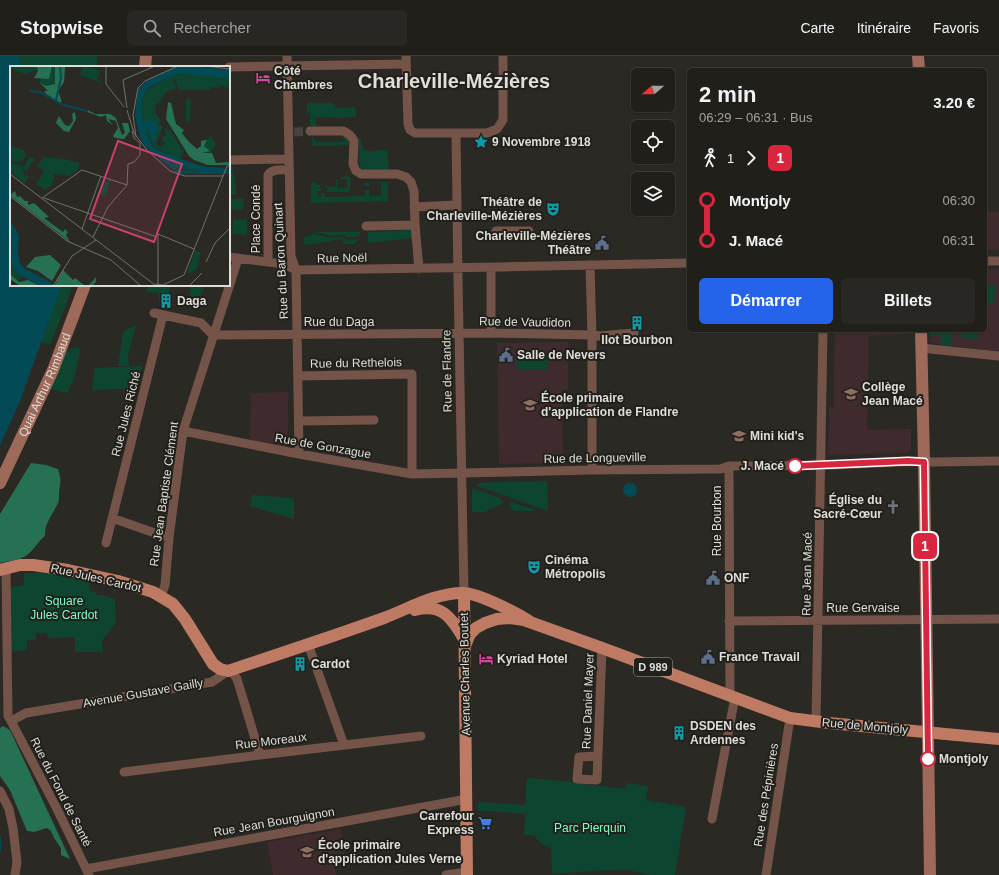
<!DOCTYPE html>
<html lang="fr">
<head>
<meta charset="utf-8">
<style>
	:root { --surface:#201f1a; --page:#282723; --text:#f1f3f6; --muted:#a2a2a2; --line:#3d3d39; --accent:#2563eb }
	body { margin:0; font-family:Arial,sans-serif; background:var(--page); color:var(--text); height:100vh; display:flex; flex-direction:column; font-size:15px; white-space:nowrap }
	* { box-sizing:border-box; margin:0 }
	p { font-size:13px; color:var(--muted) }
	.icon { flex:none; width:22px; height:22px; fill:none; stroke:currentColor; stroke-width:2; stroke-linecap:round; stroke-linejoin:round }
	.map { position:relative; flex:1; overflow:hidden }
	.details { position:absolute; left:687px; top:12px; width:300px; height:264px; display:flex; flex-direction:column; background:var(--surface); border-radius:6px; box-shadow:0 1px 3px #0004,0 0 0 1px var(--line) }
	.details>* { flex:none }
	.badge { padding:0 8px; border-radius:6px; font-size:14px; line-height:26px }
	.needle { width:26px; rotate:250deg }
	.fabs { position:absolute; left:631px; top:12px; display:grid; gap:8px }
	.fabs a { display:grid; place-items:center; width:44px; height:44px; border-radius:6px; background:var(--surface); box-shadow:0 1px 3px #0004,0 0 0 1px var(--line); font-size:20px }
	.map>.badge { position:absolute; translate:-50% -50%; box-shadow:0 0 0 2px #fff }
	.legs { display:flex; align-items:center; gap:6px; height:44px; padding:0 12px; font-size:13px }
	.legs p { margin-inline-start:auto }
	.summary { display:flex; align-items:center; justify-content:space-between; height:68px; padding:0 12px }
	h1 { font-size:22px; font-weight:800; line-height:30px }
	.primary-button { display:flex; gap:8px; margin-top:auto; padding:8px 12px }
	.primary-button a { flex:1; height:46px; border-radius:6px; background:var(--accent); color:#fff; font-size:16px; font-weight:800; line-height:46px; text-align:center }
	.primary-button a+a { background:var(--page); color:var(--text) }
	ul { padding:0 12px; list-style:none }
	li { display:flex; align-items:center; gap:14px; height:40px; font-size:15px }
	li i { display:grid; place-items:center; width:6px; height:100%; margin:0 5px; background:currentColor }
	li i::after { content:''; width:10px; height:10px; margin:-5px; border:3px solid; border-radius:50%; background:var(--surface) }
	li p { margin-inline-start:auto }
	li:first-child i { background:linear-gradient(#0000 50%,currentColor 0) }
	li:last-child i { background:linear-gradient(currentColor 50%,#0000 0) }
	header { display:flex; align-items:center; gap:24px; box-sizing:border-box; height:56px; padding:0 20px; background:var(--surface); border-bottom:1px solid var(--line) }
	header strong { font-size:19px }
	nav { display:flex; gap:22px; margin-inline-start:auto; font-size:14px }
	.search { width:280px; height:36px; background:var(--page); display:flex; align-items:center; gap:10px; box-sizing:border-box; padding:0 14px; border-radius:6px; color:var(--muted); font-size:15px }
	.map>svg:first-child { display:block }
	.education { fill:#3f2b2d }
	.green { fill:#0e4531 }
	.forest { fill:#267054 }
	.water { fill:#024b56 }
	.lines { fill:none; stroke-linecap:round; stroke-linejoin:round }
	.stream { stroke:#024b56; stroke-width:2.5 }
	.street-tunnel { stroke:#46443e; stroke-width:9; stroke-dasharray:9 4.5; stroke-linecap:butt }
	.street { stroke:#745348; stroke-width:9 }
	.secondary { stroke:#9e6958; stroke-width:12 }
	.primary { stroke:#be7a63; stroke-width:12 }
	.line-1-casing { stroke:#fff; stroke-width:9 }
	.line-1 { stroke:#d7263d; stroke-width:6 }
	.stop-1-dot { fill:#fff; stroke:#d7263d; stroke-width:2 }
	.labels { text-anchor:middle; stroke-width:4; stroke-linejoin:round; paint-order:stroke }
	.shield { fill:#22201a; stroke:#a6a5a0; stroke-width:1 }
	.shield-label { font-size:11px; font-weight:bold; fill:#dfdeda }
	.poi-label { font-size:12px; font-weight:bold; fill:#dfdeda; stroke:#22201a; text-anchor:start }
	.street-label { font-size:12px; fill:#dfdeda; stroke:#22201a }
	.stop-label { font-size:12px; font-weight:bold; fill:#dfdeda; stroke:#22201a; text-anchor:end }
	.park-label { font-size:12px; fill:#7cfec9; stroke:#22201a }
	.town-label { font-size:20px; font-weight:bold; fill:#dfdeda; stroke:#22201a }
	.inset-river { fill:none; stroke:#024b56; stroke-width:2 }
	.inset-road { fill:none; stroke:#73716c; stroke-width:1 }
	.view { fill:#c84074; fill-opacity:0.15; stroke:#c84074; stroke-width:2 }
	.inset-edge { fill:none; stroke:#dfdeda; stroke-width:2 }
</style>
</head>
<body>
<header>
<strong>Stopwise</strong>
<div class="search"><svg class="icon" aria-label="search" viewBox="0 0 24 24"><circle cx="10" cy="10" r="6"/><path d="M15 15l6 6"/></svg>Rechercher</div>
<nav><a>Carte</a><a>Itinéraire</a><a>Favoris</a></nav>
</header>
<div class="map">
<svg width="999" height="819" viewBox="0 0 999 819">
	<rect width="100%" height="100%" fill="#2b2923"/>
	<!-- education -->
	<path class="education" d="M985 156H999V194L985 193Z
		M999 213V296L932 287 931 286 930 274H985V214Z
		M835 274H910V278L869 280 867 374 911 373V391L910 394 907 397 828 399 829 351H834V315Z
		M568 286V334H562L563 407 499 408 497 287Z
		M288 336V390L286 393 250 385 251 337Z
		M341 773 345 801 334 804 336 819H273L267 786Z"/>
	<!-- green -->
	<path class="green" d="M19 0H97V11H20Z
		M307 47H332V48H335L336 52 355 51 356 61 336 62 330 61 315 62 317 70H310V57H307Z
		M313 79 316 86H345L342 79 348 83V89L313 90 312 80Z
		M359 80 362 87 363 94 369 95 387 94 389 113H364L361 112 359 108Z
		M229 108H232L236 130V139H229Z
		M348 120 350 122V133L348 136H327V131H325V129H327L328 131H336V123H337V132H347V123H341V121Z
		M388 126V145L311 147V127H316L317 129H320L321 135H317L318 141H321V137H325V141L365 140V134H369V140H381V127H370L369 130H364V127Z
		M229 140H231L232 143H244L243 154H229Z
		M247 163V179L232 178 233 164Z
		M410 174 412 175 413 182 368 187V176Z
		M312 176H360V179L354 181H348L343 179 334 180Z
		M312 178 333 182 342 181 347 184 360 183 354 188H343L342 183 320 187 304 189V181H308V180H312Z
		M62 229H73L61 262 50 289 41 286Z
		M147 229H171L168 242 163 241 162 246 159 244V237L149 236 146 237Z
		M191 229H205L198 247 189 244Z
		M985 230H995V242L993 243V247L985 248Z
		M134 270H136L128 300 129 310H118L123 277 125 274Z
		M930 274H951V290L941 289V280H930Z
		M962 274H977V283L962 282Z
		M79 291 80 297 73 327 71 328 68 337 50 333 66 296 72 292Z
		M516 298H547V313H517Z
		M142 310 139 332 92 334 95 312Z
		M547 425 548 455 477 430V427Z
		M472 432 500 442 504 447 485 456H472Z
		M252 439 294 442V463L250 450Z
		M512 446 537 455H514L508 448Z
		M24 517H46L89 526 91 536H96V539H101L115 543 116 566 102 585 103 596H75V581L48 582 47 577H36V584H27V594L9 596V532L24 529Z
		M527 722 574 726V727L626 733 627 727 648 730 646 744 686 751 675 819H651L627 814 592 815 552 818 551 792 540 787 534 779H524L525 758 489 755H478V747L481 746 525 749Z"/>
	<!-- forest -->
	<path class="forest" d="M31 407 46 409 58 413C62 425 60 426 59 438 59 442 59 444 58 447 53 458 44 468 45 480 38 485 34 494 27 499 20 504 9 505 0 507V458Z
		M3 670 10 674 70 803 61 799V792L54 782 51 775 47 772 34 776 27 775 10 734 0 720V672Z"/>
	<!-- water -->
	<path class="water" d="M0 0H19L20 11H11V229H62L20 345 0 390Z
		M623 434a7 7 0 1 1 14 0a7 7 0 1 1-14 0Z"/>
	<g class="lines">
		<!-- stream -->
		<path class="stream" d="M0 782V794"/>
		<!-- street-tunnel -->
		<path class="street-tunnel" d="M294 76 310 75"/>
		<!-- street -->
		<path class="street" d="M287 0 291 200 296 214 299 398
			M406 0 408 68 410 74 415 77H487L497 73 503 64V0
			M229 11 406 8
			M310 75H343C348 77 352 80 354 85L353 108 356 115 361 118H397L406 121 411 126 414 135 415 169 419 213
			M456 77 458 224 464 537
			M229 104 289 103
			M414 151 457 149
			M366 170 415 169
			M496 175H529
			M229 201 284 208 296 214 502 211 689 207
			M985 205H999
			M268 206V119C272 112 282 114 289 114
			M590 209 592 279V414
			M491 211V277
			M154 257 201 267 213 279 491 277 592 279 600 280 634 277
			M921 292 999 300
			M298 320 412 318V418
			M299 365 374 364
			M183 375 299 398 412 418 461 417 592 414 720 413 729 410 832 409 920 405 932 406 999 405
			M729 410 730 639
			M112 462 169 482
			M106 487 163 259
			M6 512 8 660 11 665 57 753 89 819
			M161 540 165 529 169 482 183 375 238 203
			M729 565 999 563
			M308 588 344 689
			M231 614 237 623 260 699
			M11 665 26 657 212 626 228 615
			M816 666 823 274
			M598 700 579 701 577 723 597 724 602 592
			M124 716 260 699 421 680
			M0 735 9 753 13 772 17 806 15 819
			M712 763 735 641
			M86 813 467 743
			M446 819 467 816
			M766 819 790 662"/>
		<!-- secondary -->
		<g class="secondary">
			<path d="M918 0 919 14"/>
			<path d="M145 11 146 0"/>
			<path d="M921 274 924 406 930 819"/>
			<path id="s1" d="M0 427 53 314 85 229"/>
		</g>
		<!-- primary -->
		<path class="primary" d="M0 514 20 509H33L68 514 118 525 153 536 173 548 185 563 213 608 220 613 228 615 231 614C282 597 334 580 384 562 410 552 435 537 463 537 478 537 520 558 532 567
			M464 537 467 819
			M415 554C442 547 452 562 464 583
			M465 590 470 578 476 572 485 567 497 563 510 562 524 564 602 592 790 662 829 667 999 683"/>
	</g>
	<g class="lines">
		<defs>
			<path id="line-1" d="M795 410 908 405 924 406 928 703"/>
		</defs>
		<!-- line-1 casing -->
		<use href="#line-1" class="line-1-casing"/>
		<!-- line-1 -->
		<use href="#line-1" class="line-1"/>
	</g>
	<!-- icons -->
	<defs>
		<symbol id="hotel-bare" viewBox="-9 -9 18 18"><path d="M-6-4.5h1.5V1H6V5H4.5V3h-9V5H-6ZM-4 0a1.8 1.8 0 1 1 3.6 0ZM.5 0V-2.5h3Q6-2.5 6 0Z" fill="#d1479c" stroke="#22201a" stroke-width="2.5" paint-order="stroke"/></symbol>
		<symbol id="sight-bare" viewBox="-9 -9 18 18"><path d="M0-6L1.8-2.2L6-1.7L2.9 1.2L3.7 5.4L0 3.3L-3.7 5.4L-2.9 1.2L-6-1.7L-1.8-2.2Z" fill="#0f9aa8" stroke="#22201a" stroke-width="2.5" paint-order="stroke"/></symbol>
		<symbol id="theatre-bare" viewBox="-9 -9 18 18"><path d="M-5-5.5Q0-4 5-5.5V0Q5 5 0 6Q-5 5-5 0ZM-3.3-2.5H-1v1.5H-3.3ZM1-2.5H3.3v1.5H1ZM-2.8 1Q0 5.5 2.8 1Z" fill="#0f9aa8" stroke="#22201a" stroke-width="2.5" paint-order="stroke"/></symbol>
		<symbol id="civic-bare" viewBox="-9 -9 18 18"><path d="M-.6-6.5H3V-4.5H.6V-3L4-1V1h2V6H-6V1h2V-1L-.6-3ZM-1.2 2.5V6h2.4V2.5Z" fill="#5c6f8a" stroke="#22201a" stroke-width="2.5" paint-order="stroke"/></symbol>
		<symbol id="building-bare" viewBox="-9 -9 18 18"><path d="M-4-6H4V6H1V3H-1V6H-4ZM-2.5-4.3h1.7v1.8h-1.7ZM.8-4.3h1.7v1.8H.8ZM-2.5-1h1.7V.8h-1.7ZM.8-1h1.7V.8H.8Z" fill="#0f9aa8" stroke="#22201a" stroke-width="2.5" paint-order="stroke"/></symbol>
		<symbol id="school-bare" viewBox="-9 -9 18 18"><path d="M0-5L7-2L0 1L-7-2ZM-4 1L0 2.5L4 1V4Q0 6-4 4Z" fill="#8d6e63" stroke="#22201a" stroke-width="2.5" paint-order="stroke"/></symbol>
		<symbol id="church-bare" viewBox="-9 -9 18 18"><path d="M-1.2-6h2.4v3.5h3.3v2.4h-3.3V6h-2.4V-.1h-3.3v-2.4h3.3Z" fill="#6b7280" stroke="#22201a" stroke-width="2.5" paint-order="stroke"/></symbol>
		<symbol id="supermarket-bare" viewBox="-9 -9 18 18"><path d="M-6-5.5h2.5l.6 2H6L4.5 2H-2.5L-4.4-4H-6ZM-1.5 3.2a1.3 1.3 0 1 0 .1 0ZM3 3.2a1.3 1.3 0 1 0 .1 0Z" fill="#3f7fe0" stroke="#22201a" stroke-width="2.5" paint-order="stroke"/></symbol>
	</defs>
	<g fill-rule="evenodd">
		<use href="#hotel-bare" x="253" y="12" width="20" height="20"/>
		<use href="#sight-bare" x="471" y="76" width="20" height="20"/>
		<use href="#theatre-bare" x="543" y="143" width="20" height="20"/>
		<use href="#civic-bare" x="592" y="177" width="20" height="20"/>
		<use href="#building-bare" x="156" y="235" width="20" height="20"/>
		<use href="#building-bare" x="627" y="257" width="20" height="20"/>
		<use href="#civic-bare" x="496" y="289" width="20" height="20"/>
		<use href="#school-bare" x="841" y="328" width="20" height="20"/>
		<use href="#school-bare" x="520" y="339" width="20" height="20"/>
		<use href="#school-bare" x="729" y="370" width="20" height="20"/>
		<use href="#church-bare" x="883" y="441" width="20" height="20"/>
		<use href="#theatre-bare" x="524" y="501" width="20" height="20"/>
		<use href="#civic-bare" x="703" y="512" width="20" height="20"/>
		<use href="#civic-bare" x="698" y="591" width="20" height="20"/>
		<use href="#hotel-bare" x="476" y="593" width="20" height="20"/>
		<use href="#building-bare" x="290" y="598" width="20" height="20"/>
		<use href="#building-bare" x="669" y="667" width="20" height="20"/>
		<use href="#supermarket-bare" x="475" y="757" width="20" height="20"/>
		<use href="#school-bare" x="297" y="786" width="20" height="20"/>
	</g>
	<!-- markers -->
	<g class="stop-1-dot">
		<circle cx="795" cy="410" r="7"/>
		<circle cx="928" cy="703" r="7"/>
	</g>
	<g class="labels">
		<!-- shield labels -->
		<rect class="shield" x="634" y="602" width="38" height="18" rx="3"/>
		<g class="shield-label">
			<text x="653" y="615">D 989</text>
		</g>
		<!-- poi labels -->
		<g class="poi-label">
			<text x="274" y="19">Côté<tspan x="274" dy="14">Chambres</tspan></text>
			<text x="492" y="90">9 Novembre 1918</text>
			<text x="542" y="150" text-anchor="end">Théâtre de<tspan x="542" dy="14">Charleville-Mézières</tspan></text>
			<text x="591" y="184" text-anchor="end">Charleville-Mézières<tspan x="591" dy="14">Théâtre</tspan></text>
			<text x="177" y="249">Daga</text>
			<text x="637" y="288" text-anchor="middle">Ilot Bourbon</text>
			<text x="517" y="303">Salle de Nevers</text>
			<text x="862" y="335">Collège<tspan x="862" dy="14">Jean Macé</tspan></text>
			<text x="541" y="346">École primaire<tspan x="541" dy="14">d'application de Flandre</tspan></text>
			<text x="750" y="384">Mini kid's</text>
			<text x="882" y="448" text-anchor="end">Église du<tspan x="882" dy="14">Sacré-Cœur</tspan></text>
			<text x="545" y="508">Cinéma<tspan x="545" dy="14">Métropolis</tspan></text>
			<text x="724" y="526">ONF</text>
			<text x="719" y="605">France Travail</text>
			<text x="497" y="607">Kyriad Hotel</text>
			<text x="311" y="612">Cardot</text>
			<text x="690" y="674">DSDEN des<tspan x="690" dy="14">Ardennes</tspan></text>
			<text x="474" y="764" text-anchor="end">Carrefour<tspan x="474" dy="14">Express</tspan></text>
			<text x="318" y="793">École primaire<tspan x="318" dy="14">d'application Jules Verne</tspan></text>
		</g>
		<!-- street labels -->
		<g class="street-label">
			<text transform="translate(256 163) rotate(-90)" y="4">Place Condé</text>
			<text transform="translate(342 202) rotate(-1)" y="4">Rue Noël</text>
			<text transform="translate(281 205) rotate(-93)" y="4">Rue du Baron Quinart</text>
			<text x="339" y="270">Rue du Daga</text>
			<text transform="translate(525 266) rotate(1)" y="4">Rue de Vaudidon</text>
			<text transform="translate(356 307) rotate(-1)" y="4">Rue du Rethelois</text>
			<text transform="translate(447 315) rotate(-91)" y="4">Rue de Flandre</text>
			<text dy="4" stroke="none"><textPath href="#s1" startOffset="108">Quai Arthur Rimbaud</textPath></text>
			<text transform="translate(126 358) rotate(-76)" y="4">Rue Jules Riché</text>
			<text transform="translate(323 390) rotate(10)" y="4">Rue de Gonzague</text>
			<text transform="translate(595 402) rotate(-1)" y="4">Rue de Longueville</text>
			<text transform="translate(164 438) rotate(-82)" y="4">Rue Jean Baptiste Clément</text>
			<text transform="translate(717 465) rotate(-90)" y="4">Rue Bourbon</text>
			<text transform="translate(807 518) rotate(-89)" y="4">Rue Jean Macé</text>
			<text transform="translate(96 522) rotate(13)" y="4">Rue Jules Cardot</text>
			<text x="863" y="556">Rue Gervaise</text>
			<text transform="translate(465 618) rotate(-91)" y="4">Avenue Charles Boutet</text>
			<text transform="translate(143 637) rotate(-10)" y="4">Avenue Gustave Gailly</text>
			<text transform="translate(588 645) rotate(-88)" y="4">Rue Daniel Mayer</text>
			<text transform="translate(865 670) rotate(5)" y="4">Rue de Montjoly</text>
			<text transform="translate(271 685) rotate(-7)" y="4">Rue Moreaux</text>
			<text transform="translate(61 736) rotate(63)" y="4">Rue du Fond de Santé</text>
			<text transform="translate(766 739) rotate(-81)" y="4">Rue des Pépinières</text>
			<text transform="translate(274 766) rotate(-10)" y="4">Rue Jean Bourguignon</text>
		</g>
		<!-- stop labels -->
		<g class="stop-label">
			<text x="784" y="414">J. Macé</text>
			<text x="939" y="707" text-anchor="start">Montjoly</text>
		</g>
		<!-- park labels -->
		<g class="park-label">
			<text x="64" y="549">Square<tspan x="64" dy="14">Jules Cardot</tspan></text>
			<text x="590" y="776">Parc Pierquin</text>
		</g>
		<!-- town labels -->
		<g class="town-label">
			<text x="454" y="32">Charleville-Mézières</text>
		</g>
	</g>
	<!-- overview -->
	<g transform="translate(10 10)">
		<rect width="220" height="220" fill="#2b2923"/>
		<path d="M2 0H55V2L45 18 36 20 30 17V13H34L27 4 16 8 0 3 3 2ZM73 0 89 4 90 8 86 13 91 15V17L70 9ZM170 7 217 10 220 12V24L212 19 210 22 201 21V24H169L165 13 163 14 166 22 156 26 150 35 151 38 149 36 145 40 146 48 151 55 148 58 153 61 146 76 150 81 155 78 151 72 156 69 154 62 160 64 173 85 170 93 145 82 136 68 130 47 131 37 137 23ZM176 33H181L180 54 176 56ZM201 69 206 79 201 85 204 92 188 88 187 83 191 80V75L197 74ZM0 80 14 84 16 90 12 95 1 96ZM19 91 25 93 15 107 14 102 12 103 8 98 14 101ZM34 91 54 93 70 97 67 105 59 110 45 108 41 121 39 120 36 124 26 118 34 105 27 100ZM1 97 7 98 14 106V111L16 109 19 111 15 117 1 107ZM158 97 167 98 189 106 169 105ZM100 114 97 128 94 130 89 127 92 118ZM0 173 2 198 12 211 8 215 0 207ZM185 184 191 187 186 204 177 208Z" fill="#0e4531"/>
		<path d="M27 0H42L39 13 24 12 28 5ZM45 0H55V2L54 16 48 25 52 36H49L36 28 34 25H38L30 17 36 20 45 18ZM158 36 161 37 166 58 174 64 172 67 177 74 187 83 191 80V75L197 74 194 80 200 85 192 87H202L206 97 220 96V99H198L184 94 179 90 156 53ZM78 44 85 48H100L106 52 112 69 115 67 112 57H118L120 65 114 73 105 72 103 70 108 62 106 55 98 53 103 59 97 55 96 49 91 51 77 46ZM65 46 66 53 59 66 54 65 46 57 49 50 55 59 59 60 63 55 62 48ZM5 125 7 131 10 130 15 135H18V139L24 137 39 151 34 152 53 166 55 163 58 166 56 169 60 176 0 129ZM40 189 51 199 42 215 28 205 16 201 25 191ZM53 204 63 214 65 212 74 219 78 220 86 211V216L82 220 45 219ZM0 208 9 216 18 214 30 220H10L0 213Z" fill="#267054"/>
		<path d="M182 0 220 4V12L170 7 137 22 131 37V52L134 57 138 53 143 55 150 62 144 68 147 72 143 75 136 59V68L144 82 154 87 191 100 220 103V108H168L169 105H188L159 97 168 105 167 107 136 81 130 71 125 50 128 24 137 15 167 1ZM0 154 9 169 8 186 10 197 14 202 47 220H30L8 208 2 198Z" fill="#024b56"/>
		<path class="inset-river" d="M19 25 30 26 53 39M46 34 51 12 50 0M54 39 76 45"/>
		<path class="inset-road" d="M96 0V18L114 41M196 0 220 3M117 42 113 14 145 0M117 44 124 67 137 84 160 105 175 110H213L174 209 153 219 145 218M122 65 124 72 130 77M126 71 123 49 128 22 135 15 168 0M0 108 145 219M213 110 217 100H220M0 130 57 175 101 194 131 220M32 132 72 104 117 119M34 132 147 171M72 163 91 110M148 168V218M148 168 184 183M83 171 98 141 117 119 118 98 124 96 130 89V77M196 196 205 177 220 162M43 220 62 190 86 174M179 220 192 207"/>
		<path class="view" d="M108 75 172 98 144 176 80 153Z"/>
		<rect width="220" height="220" class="inset-edge"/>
	</g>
</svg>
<div class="fabs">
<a><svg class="needle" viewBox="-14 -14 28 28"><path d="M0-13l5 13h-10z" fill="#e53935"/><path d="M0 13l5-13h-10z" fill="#a2a2a2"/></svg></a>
<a><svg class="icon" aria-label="locate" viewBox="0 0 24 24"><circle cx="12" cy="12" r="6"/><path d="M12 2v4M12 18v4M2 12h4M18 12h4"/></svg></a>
<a><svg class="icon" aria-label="layers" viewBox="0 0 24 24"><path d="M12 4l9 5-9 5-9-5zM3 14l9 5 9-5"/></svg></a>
</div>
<b class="badge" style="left:925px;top:490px;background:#d7263d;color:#fff">1</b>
<section class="details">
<div class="summary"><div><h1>2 min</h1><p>06:29 – 06:31 · Bus</p></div><b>3.20 €</b></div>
<div class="legs"><svg class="icon" aria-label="walk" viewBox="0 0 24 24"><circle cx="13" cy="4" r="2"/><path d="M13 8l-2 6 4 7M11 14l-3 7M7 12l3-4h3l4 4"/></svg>1<svg class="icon" aria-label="forward" viewBox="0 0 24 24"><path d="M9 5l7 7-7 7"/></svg><b class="badge" style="background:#d7263d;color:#fff">1</b></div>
<ul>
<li><i style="color:#d7263d"></i><b>Montjoly</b><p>06:30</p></li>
<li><i style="color:#d7263d"></i><b>J. Macé</b><p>06:31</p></li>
</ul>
<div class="primary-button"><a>Démarrer</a><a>Billets</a></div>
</section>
</div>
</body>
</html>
